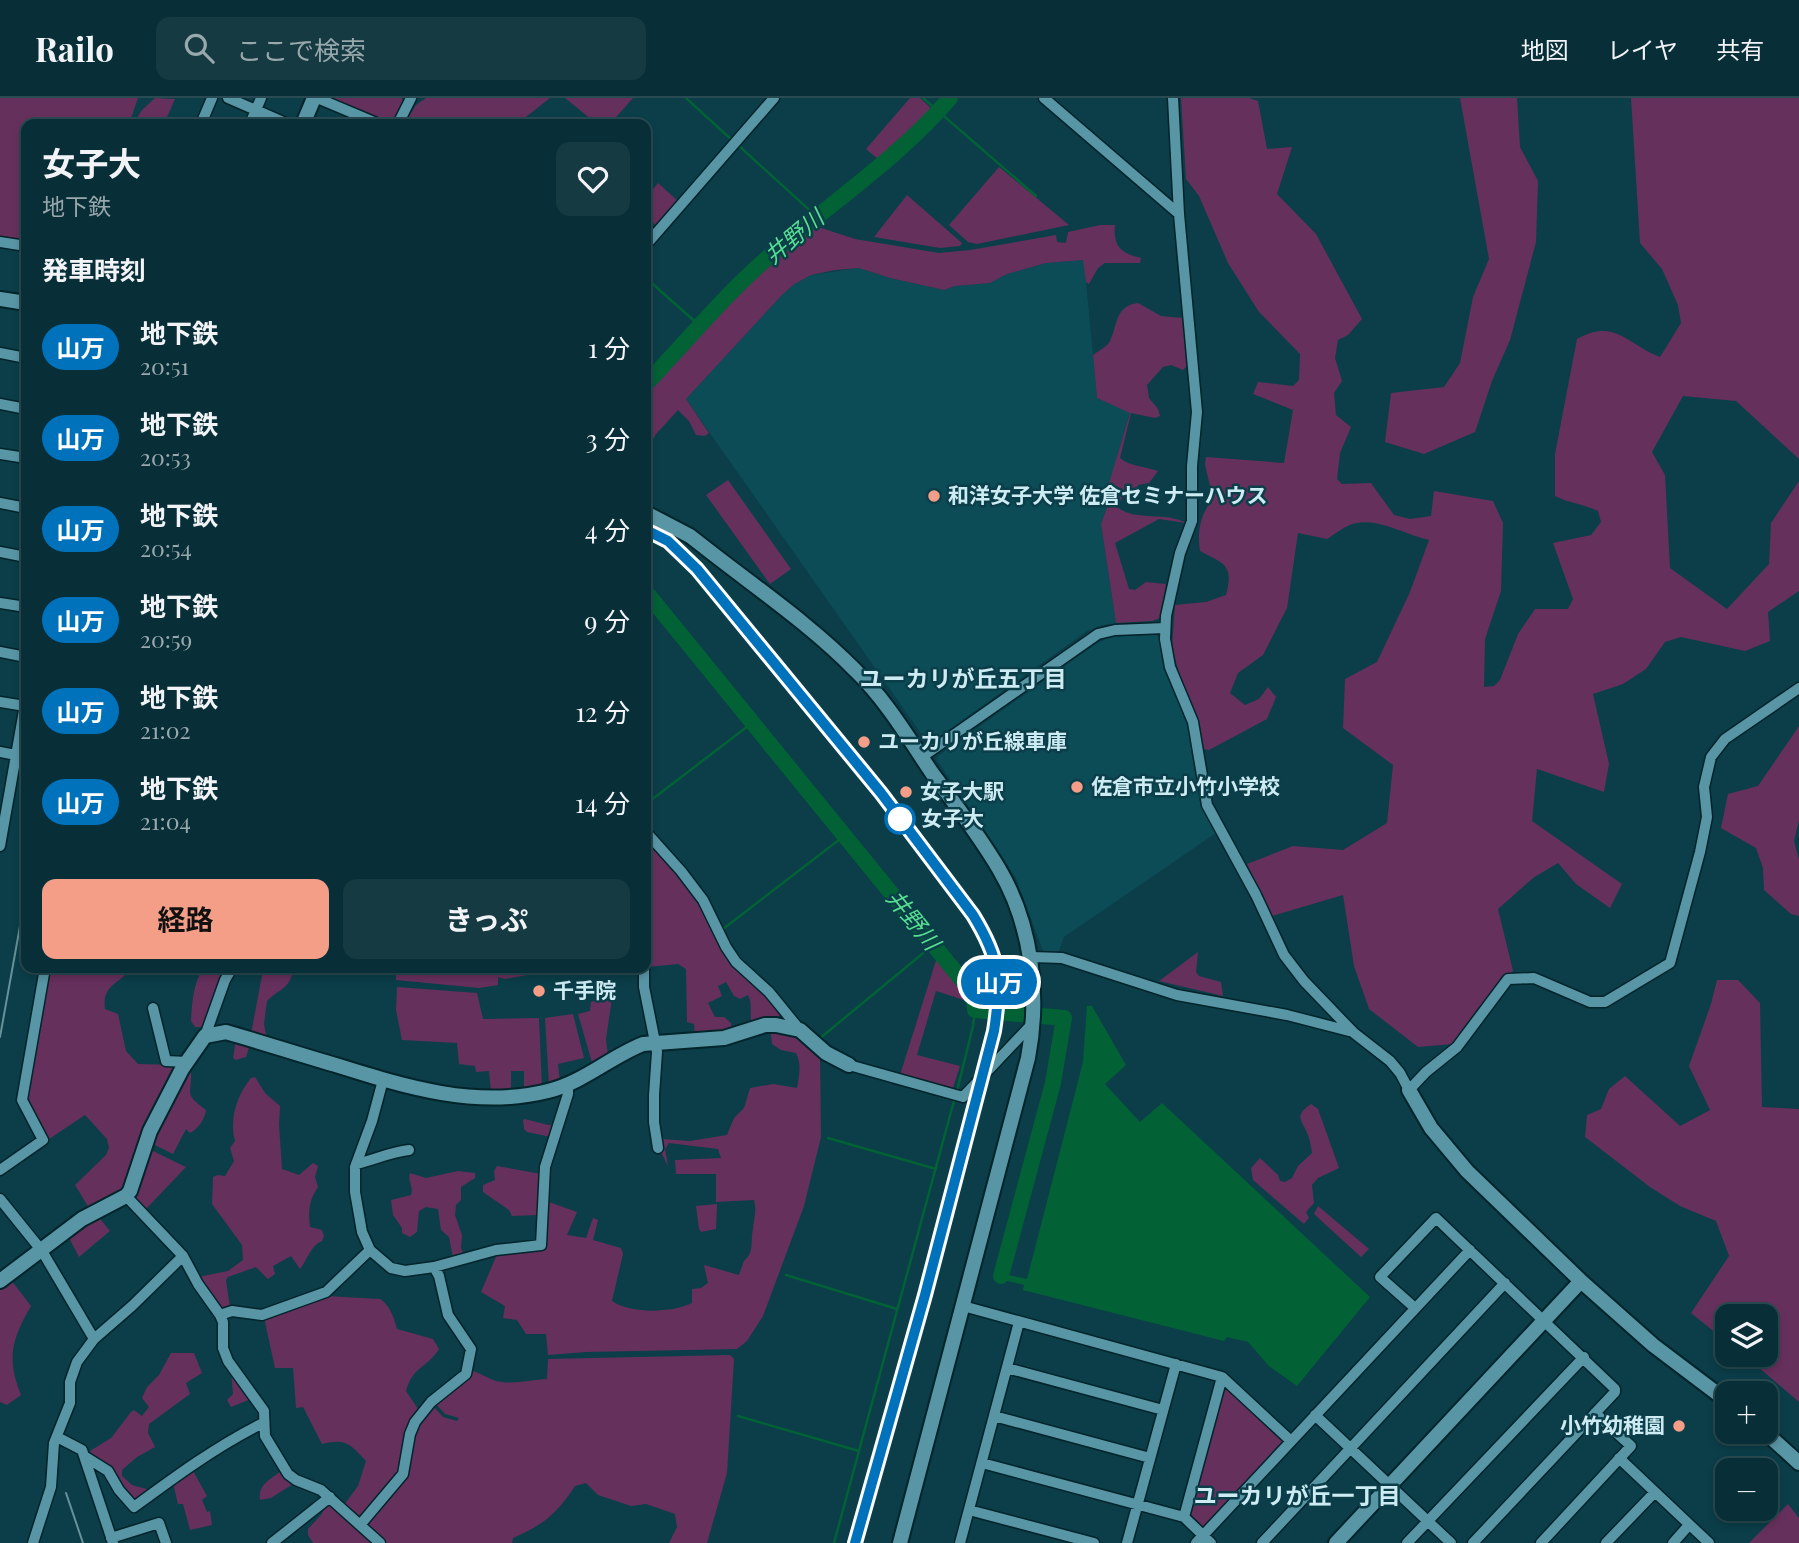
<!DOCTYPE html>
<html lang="ja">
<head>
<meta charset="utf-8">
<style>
	:root { --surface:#082e37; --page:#163a42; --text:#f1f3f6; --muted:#98a8ad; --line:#294a52; --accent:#f49e88 }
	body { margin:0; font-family:"Playfair Display","Noto Sans JP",serif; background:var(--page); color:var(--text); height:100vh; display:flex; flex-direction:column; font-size:26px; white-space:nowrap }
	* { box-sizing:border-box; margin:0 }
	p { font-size:23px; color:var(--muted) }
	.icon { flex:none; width:38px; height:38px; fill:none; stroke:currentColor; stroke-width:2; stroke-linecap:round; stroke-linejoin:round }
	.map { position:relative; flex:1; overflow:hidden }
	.sheet { position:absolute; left:21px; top:21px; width:630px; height:854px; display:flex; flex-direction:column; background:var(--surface); border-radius:14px; box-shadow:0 4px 10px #0003,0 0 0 2px var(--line) }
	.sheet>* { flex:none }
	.badge { padding:0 14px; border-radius:23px; font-size:24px; line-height:46px }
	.controls { position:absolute; left:1715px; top:1206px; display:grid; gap:14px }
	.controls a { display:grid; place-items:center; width:63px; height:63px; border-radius:14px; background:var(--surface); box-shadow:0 4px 10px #0003,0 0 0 2px var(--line); font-size:35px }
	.map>.badge { position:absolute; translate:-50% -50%; box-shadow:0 0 0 4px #fff }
	h2 { padding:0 21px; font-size:26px; line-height:63px }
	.round { display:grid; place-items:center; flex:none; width:74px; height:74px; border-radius:14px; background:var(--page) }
	.head { display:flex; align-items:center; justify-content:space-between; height:119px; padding:0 21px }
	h1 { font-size:33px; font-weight:700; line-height:52px }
	.button { display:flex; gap:14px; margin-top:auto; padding:14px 21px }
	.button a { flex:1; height:80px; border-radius:14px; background:var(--accent); color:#111; font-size:28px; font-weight:700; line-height:80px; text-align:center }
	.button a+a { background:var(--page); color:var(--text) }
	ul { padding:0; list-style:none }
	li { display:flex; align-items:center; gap:21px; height:91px; padding:0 21px }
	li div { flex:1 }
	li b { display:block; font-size:26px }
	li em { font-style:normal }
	li .badge { min-width:77px; font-weight:700; text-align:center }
	header { display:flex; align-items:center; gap:42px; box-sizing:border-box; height:98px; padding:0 35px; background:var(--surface); border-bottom:2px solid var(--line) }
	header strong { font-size:33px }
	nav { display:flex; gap:38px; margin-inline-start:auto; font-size:24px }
	.search { width:490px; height:63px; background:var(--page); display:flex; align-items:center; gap:18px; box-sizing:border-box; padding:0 24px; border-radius:14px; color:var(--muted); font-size:26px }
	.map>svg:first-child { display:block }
	.built { fill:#0b4c57 }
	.green { fill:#66305c }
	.water { fill:#036136 }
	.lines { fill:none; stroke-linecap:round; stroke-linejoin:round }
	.stream { stroke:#036136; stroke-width:2.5 }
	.river { stroke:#036136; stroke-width:16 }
	.street-casing { stroke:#02242b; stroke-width:13 }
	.secondary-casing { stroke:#02242b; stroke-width:18 }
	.street { stroke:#5996a5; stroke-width:10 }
	.secondary { stroke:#5996a5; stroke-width:14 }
	.tram { stroke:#68919a; stroke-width:2 }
	.line-casing { stroke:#fff; stroke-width:16 }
	.line { stroke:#0072bc; stroke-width:10 }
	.poi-dot { fill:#f49e88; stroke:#0b3e49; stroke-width:2.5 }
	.stop-dot { fill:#fff; stroke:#0072bc; stroke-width:3.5 }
	.labels { text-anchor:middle; stroke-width:5; stroke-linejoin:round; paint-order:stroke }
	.poi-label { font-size:21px; font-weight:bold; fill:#cdebf3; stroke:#0b3e49; text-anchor:start }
	.stop-label { font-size:21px; font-weight:bold; fill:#cdebf3; stroke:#0b3e49; text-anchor:start }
	.water-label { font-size:23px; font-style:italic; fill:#56de91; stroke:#0b3e49 }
	.neighbourhood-label { font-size:23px; font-weight:bold; fill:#cdebf3; stroke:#0b3e49 }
</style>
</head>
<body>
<header>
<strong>Railo</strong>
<div class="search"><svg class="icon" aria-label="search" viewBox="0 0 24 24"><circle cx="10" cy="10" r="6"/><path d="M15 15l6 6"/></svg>ここで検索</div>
<nav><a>地図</a><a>レイヤ</a><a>共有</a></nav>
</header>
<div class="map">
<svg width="1799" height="1445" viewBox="0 0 1799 1445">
	<rect width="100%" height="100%" fill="#0b3e49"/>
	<!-- built -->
	<path class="built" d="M1084 162 1097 300 1130 314 1110 384 1119 390 1108 407 1101 426 1116 525 1102 527 1087 533 937 640 934 635 925 641 686 301 781 198 793 187 811 177 859 170 890 180 944 192 955 188 990 185 1007 176 1046 165Z
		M1156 537 1159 539 1163 562 1189 627 1199 696 1216 735 1064 839 1059 853H1043L1016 780 937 662 938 658 1096 546 1110 539Z"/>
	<!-- green -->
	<path class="green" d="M0 0H138L129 26H26V143L0 139Z
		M155 0 175 1 164 26H133L142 12Z
		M328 0H402L403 6 394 25 388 26Z
		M426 0H550L517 26H404L416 7Z
		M565 0H633L610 26H597Z
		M910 0H920L933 12 879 62 866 51Z
		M1181 0H1249L1258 3 1267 51 1292 49 1277 96 1316 136 1362 221 1348 237 1338 242 1335 260 1342 283 1334 295 1336 317 1351 329 1340 355 1337 381 1342 386 1371 385 1394 417 1410 421 1431 418 1434 393 1493 403 1503 425 1501 493 1485 541 1484 589 1494 588 1500 582 1518 536 1535 511H1568L1573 501 1553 445 1591 437 1601 424 1598 413C1584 406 1569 405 1555 398V356L1577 241C1615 220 1625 245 1660 259L1681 225 1678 207 1662 171 1640 145 1631 0H1799V361L1736 303 1683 298 1652 354 1665 377 1670 470 1727 511 1769 466 1771 425 1799 383V493L1768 514 1770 543 1745 553 1681 539 1665 544 1646 571 1623 586 1593 596 1609 666 1604 694 1537 671 1532 723 1622 786 1610 810 1576 786 1558 765 1533 780 1498 811 1513 873 1478 910 1453 946 1418 949 1369 911 1354 868 1343 797 1272 818 1247 766 1293 748 1343 752 1387 725 1393 667 1343 630 1345 581 1377 564 1410 494 1429 442C1405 437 1382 421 1357 425 1347 426 1335 436 1327 441L1298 435 1287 510 1263 557 1238 575 1230 595 1245 607 1259 601 1268 589 1276 599 1267 621 1209 652 1203 651 1198 621 1181 583 1172 549 1175 507 1206 504 1226 497C1234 467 1225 466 1200 453 1197 435 1200 415 1213 402L1205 366 1206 359 1284 365 1293 312 1253 296 1258 284 1293 288 1299 282 1300 256 1259 214 1228 165 1199 98 1186 81Z
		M1460 0H1517L1520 49 1538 83 1536 144 1510 242 1492 283 1475 334 1424 356 1385 344 1391 295 1444 289 1460 265 1473 199 1489 161Z
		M999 69 1069 127 977 146 968 144 949 127Z
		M658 85 679 104 658 129 646 119V100Z
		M907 97 962 145 960 148 940 150 874 139Z
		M812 127 855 141 939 155 970 152 1056 137 1057 144 1066 145 1068 134 1100 127H1115C1113 148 1120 155 1141 160L1140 165H1105L1098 170 1089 186 1086 184 1083 162 1046 165 1007 176 990 185 955 188 944 192 890 180 859 170 835 172 811 177 793 187 781 198 686 301 709 335 705 338 696 337 689 323 678 312 656 336 646 354V291L648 289 765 166Z
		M1138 205 1161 218 1183 220 1187 268 1183 272 1171 267 1163 269 1147 287 1149 300 1158 311 1160 318 1155 320 1131 315 1120 360C1131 369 1145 368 1158 373L1149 385 1138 387 1129 401 1123 398 1117 409C1136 424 1165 413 1186 425L1159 421 1115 445 1129 491 1135 492 1146 484 1166 486 1160 520 1152 523 1116 525 1101 426 1108 407 1119 390 1109 385 1130 315 1097 300 1093 257C1098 253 1107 249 1110 243 1118 226 1115 208 1138 205Z
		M728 382 791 471 770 486 706 397Z
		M1799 628V722L1794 743 1799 762V818L1791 816 1764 792 1763 770 1756 750 1721 730 1728 696 1758 688Z
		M646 740 702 804 711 826 781 914 777 923 752 926C749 915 753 907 748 897L740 901 734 898 726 884 718 888 722 898 708 905 715 919H724L731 925 732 932 695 939 694 926 687 924 686 871 678 866 647 869Z
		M1198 854 1196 874 1199 878 1221 884 1223 898 1159 883Z
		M938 856 963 888 970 904 936 893 917 957 960 968 953 990 900 977Z
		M50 870H131C119 887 102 886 105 911L118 916 126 953 138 966 178 967 124 1093 89 1110 75 1087 106 1057 109 1050 107 1041 85 1017 49 1041 27 1007 26 1001Z
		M204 870H229L208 918 201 929H195L191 923C192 906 193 884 204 870Z
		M256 870H293C291 891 280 890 267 903L264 926 267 941 251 936 263 872Z
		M396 870H549V873L505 881 498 879V887L479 890 396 882Z
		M1717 882H1738L1760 905 1762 1009 1799 1011V1304L1744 1257 1766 1256V1218H1727V1244L1691 1215 1729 1158 1716 1123 1680 1108 1650 1089 1585 1039 1587 1017 1601 1011 1609 991 1625 978 1680 1028 1710 1012 1689 968 1711 906Z
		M397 889 477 895 483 921 539 920 542 990 524 991V973H511V993H491L489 973 476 974 475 968 459 966 457 945 402 942 396 912Z
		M602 890 612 900 606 941 608 958 593 968 578 916 590 913 591 904 598 902 597 893Z
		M573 916 584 960 558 966 560 984 549 987 545 920Z
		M776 931 794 936 820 955 821 1039 804 1108 763 1218 747 1243 737 1251 586 1254 548 1257 546 1236H526L517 1222 503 1220 505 1208 481 1194 498 1154 540 1151 546 1103 577 1114 567 1137 586 1140 593 1120 598 1122 593 1142 621 1150 623 1156 612 1203C630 1216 672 1215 692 1205V1191L701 1190 708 1185 704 1167 739 1177 744 1163C755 1154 750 1143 753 1131 754 1119 757 1114 754 1102L716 1104V1076H676L675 1062 721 1060 718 1051 669 1045 665 1051 668 1068 661 1054 659 1043 662 1041 690 1043 727 1037 734 1020 744 1010 750 990 773 986 797 990C799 978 802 967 796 955L781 952 772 946 771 936Z
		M236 942 250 946 246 959 236 962 233 960Z
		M191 974C192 997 183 995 206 1012 205 1021 198 1031 190 1035L186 1031 173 1056 151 1045 187 975Z
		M255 979 265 995 280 1008 279 1027 282 1071 299 1077 313 1065 318 1068 315 1079 318 1089C309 1102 308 1113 310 1129L322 1132 324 1138 322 1143C310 1148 308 1161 300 1171L291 1158 273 1168 275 1176 268 1181 256 1169 228 1179 226 1182 230 1210H218L198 1179 228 1173 243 1162 242 1147 212 1106 213 1079 218 1077 225 1078 234 1063 230 1050 235 1043C229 1021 237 997 251 980Z
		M1311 1006 1318 1011 1339 1070 1318 1080 1312 1087 1314 1105 1306 1114 1309 1120 1304 1126 1253 1082 1251 1070 1260 1060 1278 1077 1280 1083 1285 1084 1292 1080 1298 1068 1312 1055C1311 1049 1310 1042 1308 1037 1302 1022 1293 1018 1311 1006Z
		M525 1021 548 1027 556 1026 551 1039 527 1034 524 1031 523 1022Z
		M149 1051 186 1069 144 1113 133 1100Z
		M497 1068 541 1076 538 1117 512 1118 509 1112 483 1094V1087L495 1082 494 1073Z
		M458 1073 475 1075V1080L461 1089V1102L456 1107 455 1117 462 1137 461 1150 464 1157 453 1160 449 1139 441 1132 438 1111 426 1109 419 1113 417 1134 410 1139 402 1135V1130L393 1117 391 1102 411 1097C414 1089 407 1082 410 1075L426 1080Z
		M717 1106 716 1131 701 1134 699 1131 696 1108Z
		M1318 1108 1369 1151 1361 1159 1314 1116Z
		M97 1117 110 1133 79 1159 68 1138Z
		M11 1182 31 1208C12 1241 6 1260 21 1297L7 1307 0 1304V1189Z
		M326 1198 380 1201C390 1207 394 1220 397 1231L433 1241 439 1251C426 1271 413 1268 406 1293L422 1317 432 1307 443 1319 457 1323 459 1320 445 1316 434 1304 470 1273C480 1274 486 1280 496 1283 513 1287 530 1282 547 1281L548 1261 730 1257 734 1261 727 1375 707 1445H669L677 1429 675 1416 646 1406 631 1408 598 1397 586 1385 575 1388C556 1417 544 1426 513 1440L512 1445H313L308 1437V1431L321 1417 328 1405 344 1407 358 1388 366 1363C350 1346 346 1340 322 1346L303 1309 296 1310 293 1270H275L265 1224 266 1220Z
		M171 1255H194L202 1275 186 1285 190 1296 149 1326 148 1335 155 1349 137 1359 122 1372V1378L132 1387 150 1392 135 1403 92 1358 90 1353 111 1340 131 1314 134 1312 142 1318 149 1309 142 1300 147 1289 159 1277Z
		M231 1272 251 1301 231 1309 227 1302 233 1296Z
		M1228 1289 1282 1342 1283 1346 1205 1428 1200 1429 1189 1421 1188 1416 1223 1291Z
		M192 1371 207 1398 202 1402 207 1414 210 1413 212 1427 190 1432 183 1406H178L173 1385Z
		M280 1374 293 1386 271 1400 260 1402C258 1387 269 1382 280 1374Z
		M1788 1406 1799 1420V1445H1749Z"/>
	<!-- water -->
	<path class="water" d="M1087 908H1092L1126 967 1105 986 1140 1024 1162 1005 1370 1199 1297 1288 1269 1268 1248 1244 1227 1239 1224 1243 1023 1192 1024 1187 1003 1182 1004 1176 1027 1181 1083 964Z"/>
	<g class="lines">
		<!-- stream -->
		<path class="stream" d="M686 0 733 43
			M923 0 1036 98
			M738 47 817 119
			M646 180 700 228
			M646 284 647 285
			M646 521 658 510
			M646 706 752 625
			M723 831 844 738
			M819 941 933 847
			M957 993 973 928 975 912
			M828 1040 936 1071
			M786 1177 897 1211
			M738 1318 859 1353
			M834 1445 955 999"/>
		<!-- river -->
		<path class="river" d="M646 286C685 245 722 200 765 162 826 108 897 62 950 0
			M646 494 966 887 974 903 975 912 1064 920 1053 985 1001 1178"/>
		<defs>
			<path id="street" d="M228 0 288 26
				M317 0 379 26
				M1044 0 1179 116
				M1173 0 1179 116 1197 314 1192 368V423L1180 455 1166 518 1165 541 1170 569 1193 624 1207 707 1256 797 1284 857 1304 883 1354 935 1390 963 1400 975 1409 992 1426 974 1457 949 1508 881 1534 880 1590 904H1605L1670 865 1700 754 1707 719 1704 689 1711 659 1725 641 1799 590
				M201 26 212 0
				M250 26 261 0
				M398 26 411 0
				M0 144 26 148
				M646 147 774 0
				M0 255 26 260
				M0 306 26 311
				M0 356 26 360
				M0 405 26 410
				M0 454 26 459
				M0 505 26 509
				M0 554 26 559
				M0 604 25 608
				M0 654 26 659
				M922 659 1098 536 1115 532 1165 530
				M646 734 681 773 703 802 726 849 736 864 769 894 800 932
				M0 748 26 601
				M1031 859 1062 860 1177 897 1287 917 1349 933
				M644 870V889L657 954 654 997V1024L658 1050
				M153 910 166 963 187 964
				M205 938 225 882 232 870
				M849 967 963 999 1032 926
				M383 982 372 1023 355 1069V1094L362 1134 370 1152 391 1170 405 1173 434 1169 496 1152 541 1147 545 1069 568 996V987
				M356 1066C374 1062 390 1054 409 1052
				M0 1072 43 1042 22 1002 45 870
				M126 1098 183 1158 198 1186 220 1217 223 1224V1250L228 1263 264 1313 265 1338 288 1376 296 1382 321 1392 380 1445
				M0 1101 42 1153 94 1241
				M963 1208 1222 1279 1291 1343
				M1415 1210 1380 1179 1436 1120 1615 1291V1294L1473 1445
				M220 1217 232 1213 262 1217 326 1194 370 1152
				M1007 1270 1163 1312
				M1315 1317 1451 1445
				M994 1318 1150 1360
				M57 1339 82 1352 113 1445
				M84 1358 108 1373 119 1392 134 1409C176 1378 217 1348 263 1325
				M1619 1360 1709 1445
				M982 1365 1184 1419
				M969 1412 1094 1445
				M360 1427 403 1376 410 1336 415 1324 431 1304 466 1276 471 1251 448 1217 439 1178 434 1169
				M111 1440 159 1425 166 1445
				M33 1445 51 1389 54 1345 70 1305V1284L77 1264 94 1241 132 1208 183 1158
				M272 1445 330 1399
				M960 1445 1019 1224
				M1127 1445 1176 1266
				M1196 1445 1470 1152
				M1211 1445 1184 1419 1222 1279
				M1262 1445 1505 1185
				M1407 1445 1584 1259
				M1541 1445 1631 1348 1595 1315
				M1606 1445 1655 1394
				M1673 1445 1689 1427"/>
			<path id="secondary" d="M303 26 314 0
				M0 201 26 205
				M646 415 690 438 708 452C758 491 812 528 856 573 886 602 909 641 932 675 955 706 979 737 999 771 1032 827 1040 897 1028 960L900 1445
				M1409 992 1431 1030 1467 1073 1582 1184 1653 1247 1727 1303
				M0 1183 82 1121 126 1098 130 1093 150 1033 182 971 205 938 226 934C264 945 301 957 339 968 406 989 477 1011 548 993 584 984 610 959 643 946L724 940 765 927H776L800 932 826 955 849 967
				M1765 1334 1799 1365
				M1336 1445 1581 1183"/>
		</defs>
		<!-- street casing -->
		<use href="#street" class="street-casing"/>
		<!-- secondary casing -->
		<use href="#secondary" class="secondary-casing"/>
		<!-- street -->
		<use href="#street" class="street"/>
		<!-- secondary -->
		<use href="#secondary" class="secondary"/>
		<!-- tram -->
		<path class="tram" d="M646 432 668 443 697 472 881 695 973 817C1000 861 1002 883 994 933L925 1197 855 1445
			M0 939 26 795
			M66 1395 83 1445"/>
	</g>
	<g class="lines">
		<defs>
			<path id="line" d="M646 432 668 443 697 471 881 695 973 817C1000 861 1002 882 994 933L925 1197 855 1445"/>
		</defs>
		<!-- line casing -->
		<use href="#line" class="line-casing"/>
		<!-- line -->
		<use href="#line" class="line"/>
	</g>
	<!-- markers -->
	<g class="poi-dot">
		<circle cx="934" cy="398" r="7"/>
		<circle cx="864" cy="644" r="7"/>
		<circle cx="1077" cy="689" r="7"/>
		<circle cx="906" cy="694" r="7"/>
		<circle cx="539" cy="893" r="7"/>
		<circle cx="1679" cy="1328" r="7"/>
	</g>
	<circle class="stop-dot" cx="900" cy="721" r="14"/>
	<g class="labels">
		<!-- poi labels -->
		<g class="poi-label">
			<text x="948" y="405">和洋女子大学 佐倉セミナーハウス</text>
			<text x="878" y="651">ユーカリが丘線車庫</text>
			<text x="1091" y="696">佐倉市立小竹小学校</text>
			<text x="920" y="701">女子大駅</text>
			<text x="553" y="900">千手院</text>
			<text x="1665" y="1335" text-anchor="end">小竹幼稚園</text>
		</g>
		<!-- stop labels -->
		<g class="stop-label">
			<text x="921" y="728">女子大</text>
		</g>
		<!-- water labels -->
		<g class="water-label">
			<text transform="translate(794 139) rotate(-40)" y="8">井野川</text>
			<text transform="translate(913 822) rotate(51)" y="8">井野川</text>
		</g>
		<!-- neighbourhood labels -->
		<g class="neighbourhood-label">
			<text x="963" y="589">ユーカリが丘五丁目</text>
			<text x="1297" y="1406">ユーカリが丘一丁目</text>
		</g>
	</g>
</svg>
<div class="controls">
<a><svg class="icon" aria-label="layers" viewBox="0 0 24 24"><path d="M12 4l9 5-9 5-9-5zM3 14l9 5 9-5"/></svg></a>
<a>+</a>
<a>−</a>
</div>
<b class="badge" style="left:999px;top:884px;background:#0072bc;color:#fff">山万</b>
<section class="sheet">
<div class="head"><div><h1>女子大</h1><p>地下鉄</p></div><a class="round"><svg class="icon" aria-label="heart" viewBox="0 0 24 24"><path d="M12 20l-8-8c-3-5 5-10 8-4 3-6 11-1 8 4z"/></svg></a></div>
<h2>発車時刻</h2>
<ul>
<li><span class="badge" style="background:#0072bc;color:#fff">山万</span><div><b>地下鉄</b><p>20:51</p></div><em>1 分</em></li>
<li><span class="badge" style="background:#0072bc;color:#fff">山万</span><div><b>地下鉄</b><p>20:53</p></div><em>3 分</em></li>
<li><span class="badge" style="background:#0072bc;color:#fff">山万</span><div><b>地下鉄</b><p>20:54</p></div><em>4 分</em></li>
<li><span class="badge" style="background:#0072bc;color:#fff">山万</span><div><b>地下鉄</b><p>20:59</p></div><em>9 分</em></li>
<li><span class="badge" style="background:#0072bc;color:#fff">山万</span><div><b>地下鉄</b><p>21:02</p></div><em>12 分</em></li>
<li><span class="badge" style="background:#0072bc;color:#fff">山万</span><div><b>地下鉄</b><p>21:04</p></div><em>14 分</em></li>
</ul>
<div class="button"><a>経路</a><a>きっぷ</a></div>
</section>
</div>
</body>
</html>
